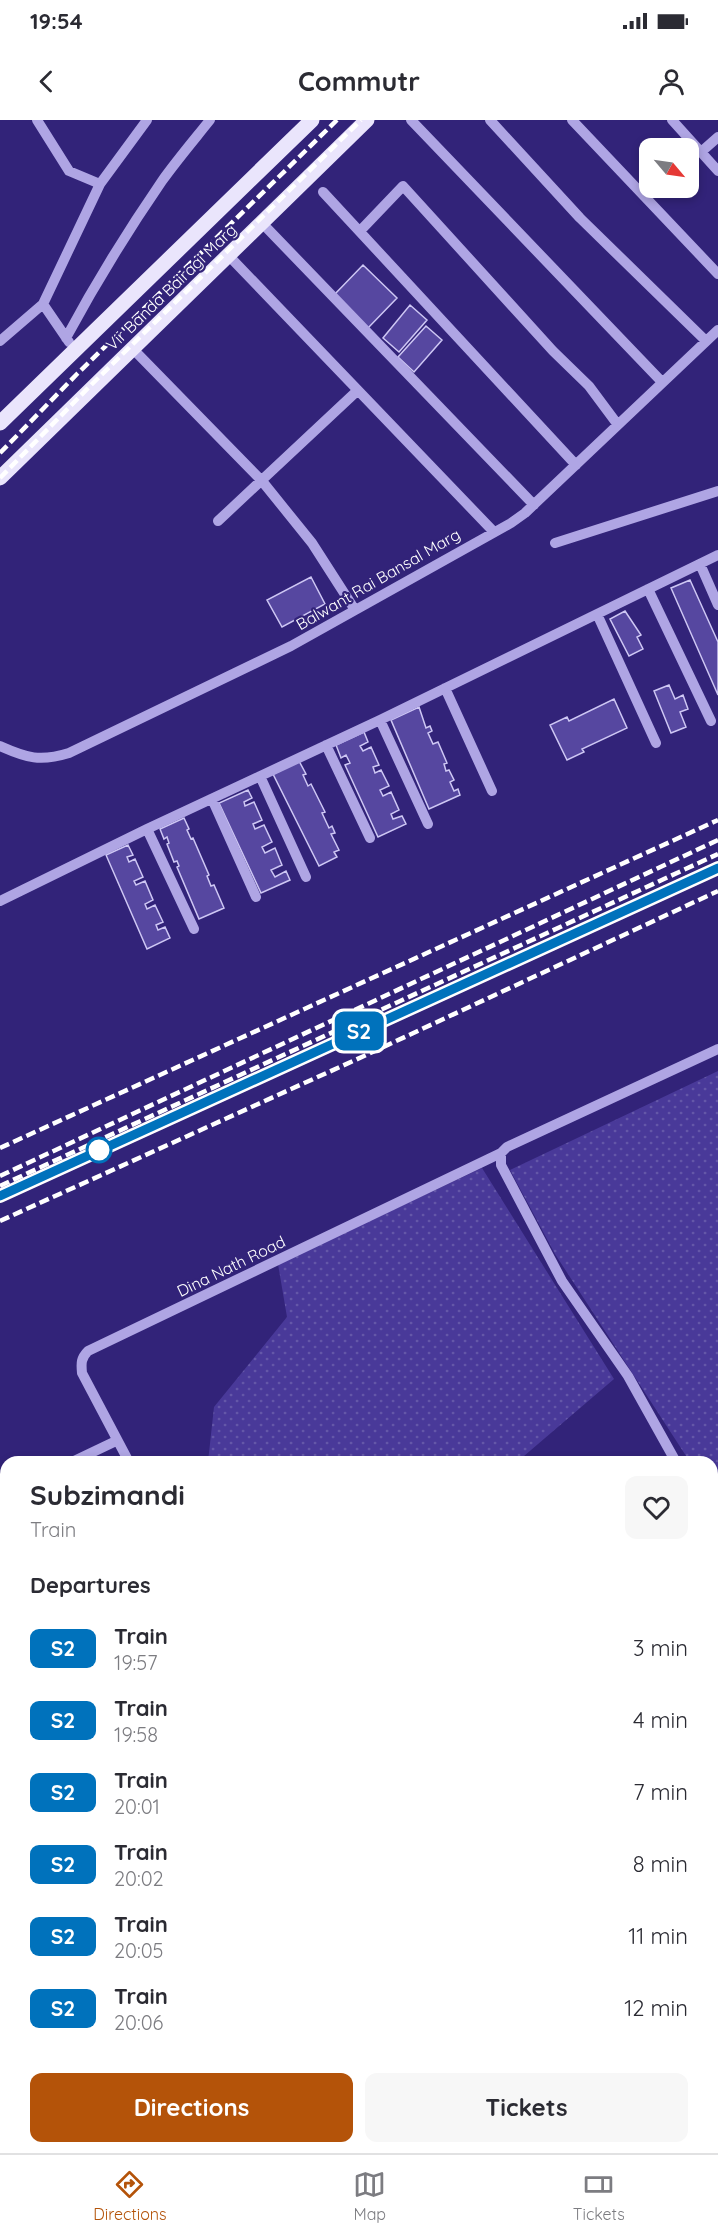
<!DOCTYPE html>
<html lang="en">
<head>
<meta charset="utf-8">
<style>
	:root { --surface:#fff; --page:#f7f7f7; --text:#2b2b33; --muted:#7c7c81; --line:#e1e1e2; --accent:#b45309 }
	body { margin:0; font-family:Quicksand,sans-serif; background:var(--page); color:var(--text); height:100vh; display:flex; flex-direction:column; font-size:22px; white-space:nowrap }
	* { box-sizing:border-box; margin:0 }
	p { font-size:20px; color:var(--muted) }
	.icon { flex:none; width:33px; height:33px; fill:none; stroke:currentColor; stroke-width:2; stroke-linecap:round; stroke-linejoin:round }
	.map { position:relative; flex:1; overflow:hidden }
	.drawer { position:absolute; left:0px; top:1336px; width:718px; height:698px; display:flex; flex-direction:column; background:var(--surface); border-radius:18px 18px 0 0; box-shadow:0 3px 9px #0003 }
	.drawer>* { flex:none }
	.badge { padding:0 12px; border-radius:9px; font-size:21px; line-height:39px }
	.needle { width:39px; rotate:119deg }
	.tools { position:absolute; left:639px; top:18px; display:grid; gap:12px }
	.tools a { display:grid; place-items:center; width:60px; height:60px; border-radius:12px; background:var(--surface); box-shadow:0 3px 9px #0003; font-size:30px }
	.map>.badge { position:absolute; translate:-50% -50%; box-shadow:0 0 0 3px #fff }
	h2 { padding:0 30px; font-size:22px; line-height:54px }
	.round { display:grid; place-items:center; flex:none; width:63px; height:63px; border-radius:12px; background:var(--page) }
	.head { display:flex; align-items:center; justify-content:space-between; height:102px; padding:0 30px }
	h1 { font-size:28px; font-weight:800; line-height:45px }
	.cta { display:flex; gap:12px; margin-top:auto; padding:12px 30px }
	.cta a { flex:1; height:69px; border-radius:12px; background:var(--accent); color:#fff; font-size:24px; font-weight:800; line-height:69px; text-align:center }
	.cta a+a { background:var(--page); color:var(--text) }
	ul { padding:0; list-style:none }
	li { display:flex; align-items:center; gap:18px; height:72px; padding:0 30px }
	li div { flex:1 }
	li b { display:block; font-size:22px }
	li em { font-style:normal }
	li .badge { min-width:66px; font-weight:700; text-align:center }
	.status { display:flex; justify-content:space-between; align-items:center; height:42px; padding:0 30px; background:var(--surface); direction:ltr }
	.status svg { height:16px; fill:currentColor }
	header { display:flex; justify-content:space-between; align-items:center; height:78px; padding:0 30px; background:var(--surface); font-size:27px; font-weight:800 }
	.dock { display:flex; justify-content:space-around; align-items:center; height:84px; border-top:2px solid var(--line); background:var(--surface); font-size:16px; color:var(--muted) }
	.dock a { display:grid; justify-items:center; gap:3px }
	.dock .active { color:var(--accent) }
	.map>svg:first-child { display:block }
	.park { fill:url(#park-dots) }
	.building { fill:#5647a0; stroke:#cec7f4; stroke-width:1.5 }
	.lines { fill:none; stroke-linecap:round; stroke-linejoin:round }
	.minor { stroke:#afa5e4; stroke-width:10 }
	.major { stroke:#eae5fc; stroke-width:15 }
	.rail { stroke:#fff; stroke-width:4.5; stroke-dasharray:10 4.5; stroke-linecap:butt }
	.line-casing { stroke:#fff; stroke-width:14 }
	.line { stroke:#0072bc; stroke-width:9 }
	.stop-dot { fill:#fff; stroke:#0072bc; stroke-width:3 }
	.labels { text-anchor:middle; stroke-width:4.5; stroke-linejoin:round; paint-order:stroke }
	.street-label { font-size:16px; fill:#fff; stroke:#322379 }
</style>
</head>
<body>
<div class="status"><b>19:54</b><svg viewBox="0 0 49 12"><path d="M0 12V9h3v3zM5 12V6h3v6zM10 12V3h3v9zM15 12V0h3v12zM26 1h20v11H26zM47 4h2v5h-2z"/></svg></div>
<header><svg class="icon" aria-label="back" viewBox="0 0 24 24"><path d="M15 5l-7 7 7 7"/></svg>Commutr<svg class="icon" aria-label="person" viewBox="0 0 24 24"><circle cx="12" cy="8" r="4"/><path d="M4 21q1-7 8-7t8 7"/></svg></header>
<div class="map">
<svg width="718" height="2033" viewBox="0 0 718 2033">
	<defs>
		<pattern id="park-dots" width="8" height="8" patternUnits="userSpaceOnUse" patternTransform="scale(1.5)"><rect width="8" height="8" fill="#493999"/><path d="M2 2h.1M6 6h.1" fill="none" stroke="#6457a8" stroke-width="1.8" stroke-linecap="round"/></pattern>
	</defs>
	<rect width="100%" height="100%" fill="#322379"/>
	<!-- park -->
	<path class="park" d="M718 951V1386L713 1378 712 1342H690L555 1134 510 1050Z
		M482 1048 614 1259 517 1342H208L214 1287 287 1197 278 1144Z"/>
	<!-- building -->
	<path class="building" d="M363 145 397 178 368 208 334 175Z
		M410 185 427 200 399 232 383 218Z
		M426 206 442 220 414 252 398 237Z
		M311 457 325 484 282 507 267 480Z
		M690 460 718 522V575L671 468Z
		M625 491 641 515 637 517 643 529 629 536 610 499Z
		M669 565 675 579 683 575 688 589 680 592 686 607 671 613 654 571Z
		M614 579 627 608 582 629 584 632 567 640 550 605 567 597 569 601Z
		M419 587 426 608 430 606 432 611 428 613 433 624 438 622 447 643 444 644 446 651 449 650 454 660 450 662 454 671 458 669 460 675 429 689 391 600Z
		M364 612 368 622 360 626 363 631 371 627 379 645 373 647 375 653 381 650 389 666 380 670 383 676 391 672 399 690 391 694 393 699 402 696 406 704 378 717 345 645 350 643 346 635 341 638 336 625Z
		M299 641 306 654 303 655 308 666 311 664 325 692 322 693 329 708 332 706 335 713 331 714 339 730 334 732 337 737 319 746 273 654Z
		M248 670 252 678 244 682 245 686 254 682 262 700 253 704 255 709 264 705 272 722 262 727 265 733 275 728 282 745 271 750 275 757 286 751 290 760 261 773 219 683Z
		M184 698 189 709 187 710 191 719 193 718 209 755 207 756 211 766 214 765 224 788 199 799 177 747 179 746 177 741 174 742 167 724 169 723 167 717 164 719 160 709Z
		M128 725 133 735 127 737 129 742 135 739 143 757 134 761 136 765 145 761 153 780 145 784 147 789 155 785 163 802 156 805 158 810 165 807 170 818 147 829 106 735Z
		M6 1379V1418L0 1406V1382Z
		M0 1497 6 1510V1520L0 1523Z
		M712 1802 718 1805V1837L714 1844Z"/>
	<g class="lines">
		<!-- minor -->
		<path class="minor" d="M37 0 69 51 100 64
			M411 0 662 262
			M490 0 580 98 706 221
			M572 0 718 154
			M672 0 718 51
			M701 32 718 17
			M323 72 576 345
			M262 103 534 385
			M360 111 403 66 553 231 589 266 618 305
			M229 136 493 411
			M43 184 69 222
			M66 218C95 164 127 112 162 61 177 40 194 20 210 0
			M0 221 43 184 100 64 147 0
			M133 229 262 361 312 423 355 490
			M218 401 357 271
			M555 423 718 371
			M700 444 718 485
			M648 469 711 601
			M597 494 656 623
			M445 568 492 671
			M380 600 428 704
			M326 625 370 718
			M0 626C27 638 40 642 69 633L291 526 511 403 525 393 718 210
			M260 656 306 757
			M212 679 256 777
			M147 709 194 809
			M0 781 147 709 380 600 718 435
			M72 1342 116 1321
			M129 1342 82 1253C81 1243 81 1238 88 1231L501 1033
			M676 1342 628 1256 562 1161 501 1045V1033L507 1027 718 929
			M0 1378 6 1375
			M712 1409 718 1419
			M0 1440 6 1437
			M0 1526 6 1523
			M712 1600 718 1591
			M0 1623 6 1620
			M0 1631 6 1643
			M712 1645 718 1636
			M0 1799 6 1795
			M0 1825 6 1821
			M682 2028 690 2033
			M459 2033 470 2028
			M517 2033 519 2028"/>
		<!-- major -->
		<path class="major" d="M0 303 312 0
			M0 358 367 0"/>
		<!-- rail -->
		<path class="rail" d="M0 333 77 254 337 0
			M0 358 90 266 361 0
			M0 1028 718 700
			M0 1056 718 720
			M0 1066 718 734
			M0 1076 718 748
			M0 1101 364 936 718 771"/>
	</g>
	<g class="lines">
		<defs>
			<path id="line" d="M0 1076 718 748"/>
		</defs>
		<!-- line casing -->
		<use href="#line" class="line-casing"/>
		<!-- line -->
		<use href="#line" class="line"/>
	</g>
	<!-- markers -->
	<circle class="stop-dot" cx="99" cy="1030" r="12"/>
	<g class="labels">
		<!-- street labels -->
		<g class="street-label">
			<text transform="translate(171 167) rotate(-44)" y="6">Vir Banda Bairagi Marg</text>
			<text transform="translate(378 459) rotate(-30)" y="6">Balwant Rai Bansal Marg</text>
			<text transform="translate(231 1146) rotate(-26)" y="6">Dina Nath Road</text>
		</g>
	</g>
</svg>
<div class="tools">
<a><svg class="needle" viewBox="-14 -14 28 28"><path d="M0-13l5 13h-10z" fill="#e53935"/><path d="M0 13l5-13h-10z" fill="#7c7c81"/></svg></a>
</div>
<b class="badge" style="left:359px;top:911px;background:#0072bc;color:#fff">S2</b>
<section class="drawer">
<div class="head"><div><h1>Subzimandi</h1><p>Train</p></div><a class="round"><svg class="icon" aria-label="heart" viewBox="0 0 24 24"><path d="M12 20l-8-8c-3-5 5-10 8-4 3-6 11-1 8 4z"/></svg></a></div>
<h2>Departures</h2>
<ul>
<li><span class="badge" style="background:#0072bc;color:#fff">S2</span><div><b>Train</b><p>19:57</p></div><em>3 min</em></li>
<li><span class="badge" style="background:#0072bc;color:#fff">S2</span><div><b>Train</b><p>19:58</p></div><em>4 min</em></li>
<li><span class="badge" style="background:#0072bc;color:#fff">S2</span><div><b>Train</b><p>20:01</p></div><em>7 min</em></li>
<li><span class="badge" style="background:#0072bc;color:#fff">S2</span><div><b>Train</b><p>20:02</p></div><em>8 min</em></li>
<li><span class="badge" style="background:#0072bc;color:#fff">S2</span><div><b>Train</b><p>20:05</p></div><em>11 min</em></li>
<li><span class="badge" style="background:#0072bc;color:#fff">S2</span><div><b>Train</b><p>20:06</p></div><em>12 min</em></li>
</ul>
<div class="cta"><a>Directions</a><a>Tickets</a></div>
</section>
</div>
<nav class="dock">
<a class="active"><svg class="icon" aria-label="directions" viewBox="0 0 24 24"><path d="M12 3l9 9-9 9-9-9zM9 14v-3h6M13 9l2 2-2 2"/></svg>Directions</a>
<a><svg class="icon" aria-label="map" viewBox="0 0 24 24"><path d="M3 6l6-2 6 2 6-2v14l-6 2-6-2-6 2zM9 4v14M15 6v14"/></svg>Map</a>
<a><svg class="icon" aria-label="tickets" viewBox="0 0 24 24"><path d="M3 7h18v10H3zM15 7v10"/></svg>Tickets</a>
</nav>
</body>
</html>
